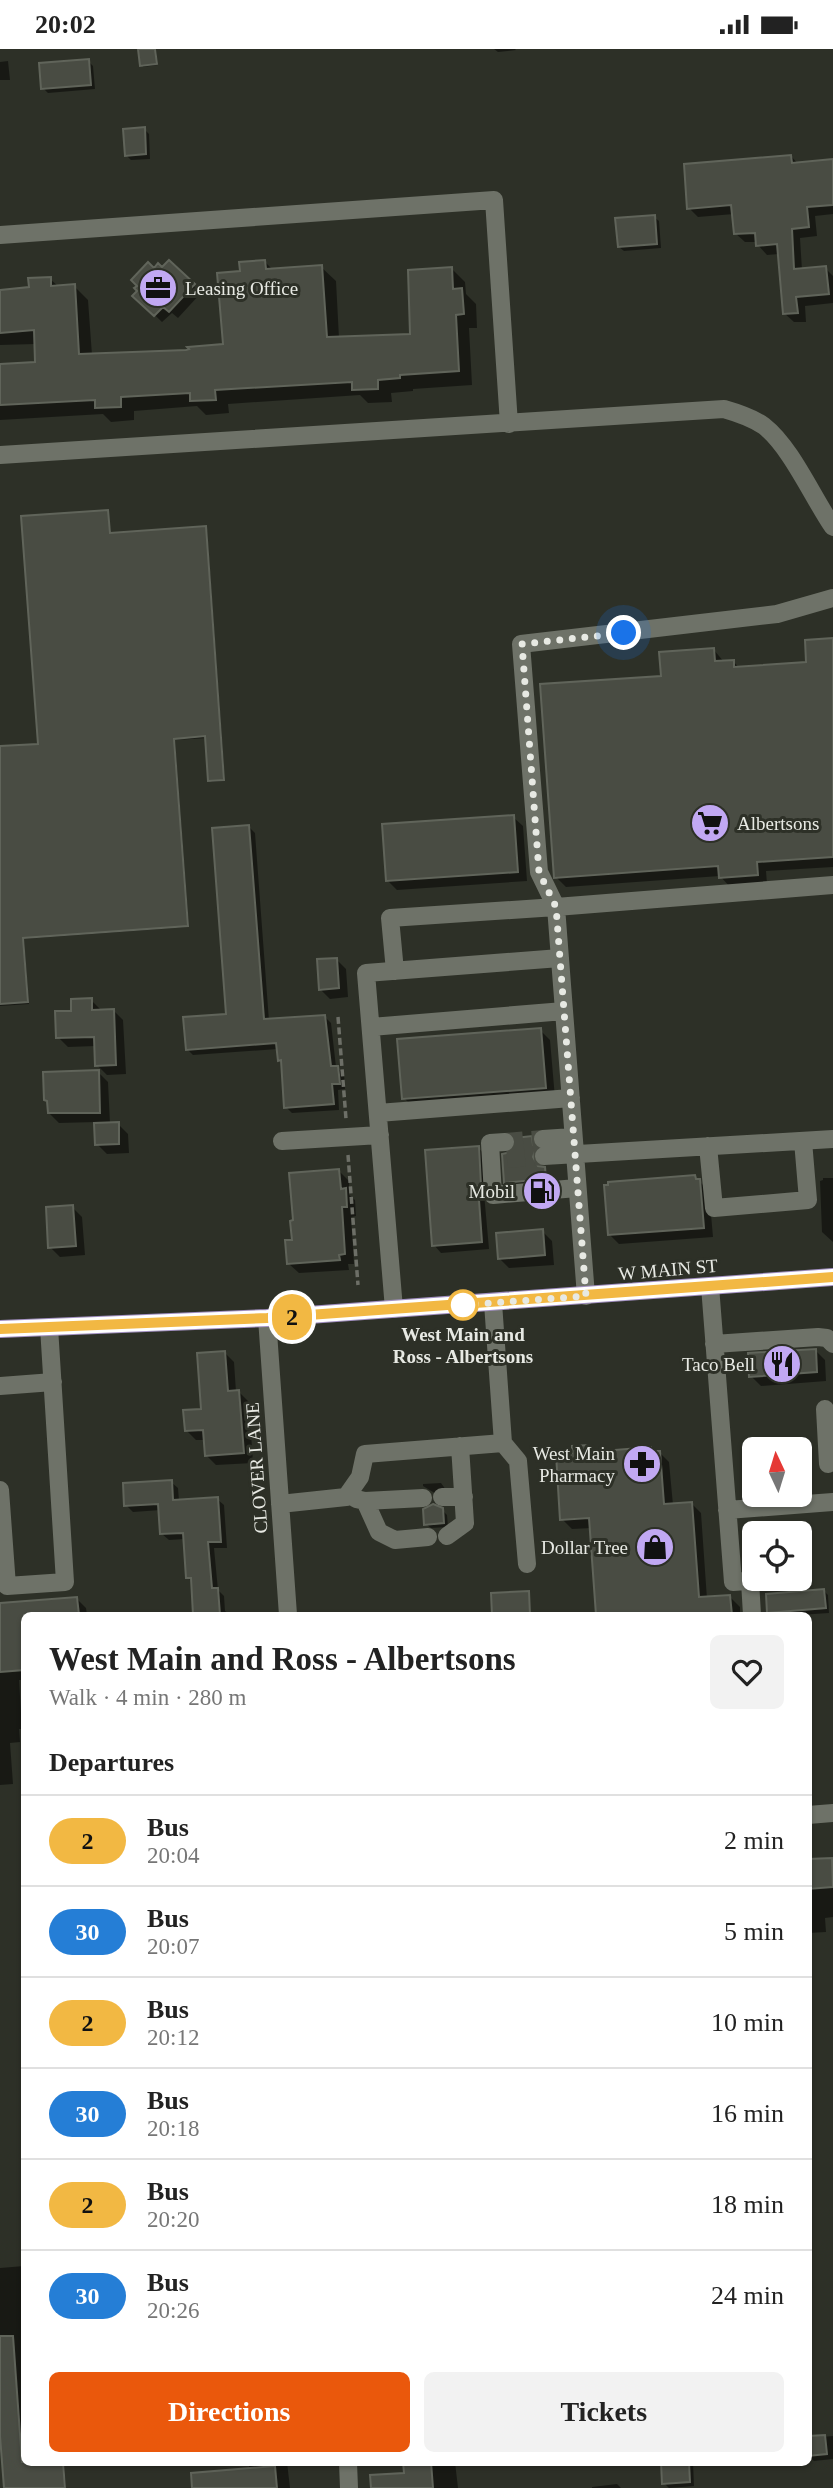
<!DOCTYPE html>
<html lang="en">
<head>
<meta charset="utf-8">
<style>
	:root { --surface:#fff; --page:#f2f2f2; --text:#222; --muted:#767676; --line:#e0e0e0; --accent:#ea580c }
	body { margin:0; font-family:Georgia,serif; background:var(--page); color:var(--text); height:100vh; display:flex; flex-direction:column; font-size:26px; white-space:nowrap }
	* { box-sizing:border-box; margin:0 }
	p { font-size:23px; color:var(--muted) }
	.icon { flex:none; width:38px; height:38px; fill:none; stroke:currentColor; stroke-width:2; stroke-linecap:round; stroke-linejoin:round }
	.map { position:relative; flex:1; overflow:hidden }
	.side { position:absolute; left:21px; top:1563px; width:791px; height:854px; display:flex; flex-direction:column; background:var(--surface); border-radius:10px; box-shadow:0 2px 5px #0004 }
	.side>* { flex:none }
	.badge { padding:0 14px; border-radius:23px; font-size:24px; line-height:46px }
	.needle { width:46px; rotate:356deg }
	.tools { position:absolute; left:742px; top:1388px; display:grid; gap:14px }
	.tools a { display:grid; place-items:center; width:70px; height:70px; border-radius:10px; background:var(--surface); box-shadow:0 2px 5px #0004; font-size:35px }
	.you { position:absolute; width:35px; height:35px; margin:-18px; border:5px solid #fff; border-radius:50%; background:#1a73e8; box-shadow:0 0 0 10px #1a73e833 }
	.map>.badge { position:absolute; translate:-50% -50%; box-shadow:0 0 0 4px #fff }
	h2 { padding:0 28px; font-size:26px; line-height:63px }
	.round { display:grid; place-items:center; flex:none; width:74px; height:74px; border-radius:10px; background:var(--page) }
	.head { display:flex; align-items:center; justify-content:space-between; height:119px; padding:0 28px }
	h1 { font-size:33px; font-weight:700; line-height:52px }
	.button { display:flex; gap:14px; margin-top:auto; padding:14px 28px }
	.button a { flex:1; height:80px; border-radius:10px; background:var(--accent); color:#fff; font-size:28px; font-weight:700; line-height:80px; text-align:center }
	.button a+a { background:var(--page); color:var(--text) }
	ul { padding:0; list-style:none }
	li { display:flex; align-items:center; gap:21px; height:91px; padding:0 28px; border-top:2px solid var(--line) }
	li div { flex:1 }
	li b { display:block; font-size:26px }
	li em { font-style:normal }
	li .badge { min-width:77px; font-weight:700; text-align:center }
	.status { display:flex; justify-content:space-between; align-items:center; height:49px; padding:0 35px; background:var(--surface); direction:ltr }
	.status svg { height:19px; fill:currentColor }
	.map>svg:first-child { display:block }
	.shadow { fill:#0007 }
	.building { fill:#494c43; stroke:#60645a; stroke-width:2 }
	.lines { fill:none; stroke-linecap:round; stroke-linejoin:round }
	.minor-tunnel { stroke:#494c43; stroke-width:18; stroke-dasharray:18 9; stroke-linecap:butt }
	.path { stroke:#6d6f67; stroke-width:3.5; stroke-dasharray:7 3.5; stroke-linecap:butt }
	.minor { stroke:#6e7268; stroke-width:18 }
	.major { stroke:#a290c2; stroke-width:18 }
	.line-casing { stroke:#fff; stroke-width:16 }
	.line { stroke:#f2b843; stroke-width:10 }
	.walk { stroke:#e7e9e3; stroke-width:7; stroke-dasharray:0 12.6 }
	.stop-dot { fill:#fff; stroke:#f2b843; stroke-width:3.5 }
	.labels { text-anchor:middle; stroke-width:6; stroke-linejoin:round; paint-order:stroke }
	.poi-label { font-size:19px; fill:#e7e9e3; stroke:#2d3027; text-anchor:end }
	.street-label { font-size:19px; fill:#e7e9e3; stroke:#2d3027 }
	.stop-label { font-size:19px; font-weight:bold; fill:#e7e9e3; stroke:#2d3027 }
</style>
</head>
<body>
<div class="status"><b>20:02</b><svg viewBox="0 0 49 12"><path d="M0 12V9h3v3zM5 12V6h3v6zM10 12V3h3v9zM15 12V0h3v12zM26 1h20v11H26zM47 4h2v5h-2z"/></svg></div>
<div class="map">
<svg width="833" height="2439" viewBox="0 0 833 2439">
	<rect width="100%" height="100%" fill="#2d3027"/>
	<!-- shadow -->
	<path class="shadow" d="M140 0H156L158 16 143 18Z
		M494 0H515L516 1 498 3Z
		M8 12 10 31H0V13Z
		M88 12 93 17 95 40 48 44 43 39Z
		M144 80 149 85 150 110 131 111 126 106Z
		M791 107 798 115 833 112V165L815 167 817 187 800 189 802 221 825 219 833 227V254L805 257 806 273H794L784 264 779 205 767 206 758 196V193H745L735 184 734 165 698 168 689 159Z
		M654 168 659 172 661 199 624 202 619 198Z
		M169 213 201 244 178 269 172 264 162 273 135 247Z
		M265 213 273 221 321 218 336 232 339 289 412 287 451 219 465 233 466 245 476 255 477 279H469L472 336 413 340V342L391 344 392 353 368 354 360 346 228 355 229 364 206 366 197 357 134 362V371L111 373 103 365 0 371V319L37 315 36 295 0 296V242L30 240 50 230 59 238 74 237 88 251 92 306 186 303 225 297 242 224Z
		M108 462 111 486 205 479 207 481 225 732 212 733 210 732 207 689 175 691 189 878 24 890 29 955 0 957V699L40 696Z
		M833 591V818L766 822 767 835 730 838 720 827 566 838 556 828 714 601 724 613 733 612 740 620 808 615Z
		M513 768 523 777 527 832 397 841 387 831Z
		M249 778 255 784 269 972 325 968 331 974 336 1018 344 1025 345 1040 338 1041 339 1061 292 1064 286 1058 283 1014 279 1011 278 1000 193 1006 187 1000 228 967Z
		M336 910 346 920 348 948 330 950 320 940Z
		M91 951 101 961H113L123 971 126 1025 107 1026 97 1016 96 997 68 998 58 988 73 963Z
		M540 981 550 991 555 1049 414 1059 404 1049Z
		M98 1023 108 1033 110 1075H118L128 1085 129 1104 107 1105 97 1095 96 1073 59 1074 49 1064Z
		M532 1089 537 1102 534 1110 535 1115 546 1122 547 1132 507 1135 505 1133 512 1104Z
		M478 1099 486 1106 484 1144 489 1200 441 1204 434 1196Z
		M339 1122 349 1132V1146L355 1151 356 1167 351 1168 354 1215H348L349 1221 299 1224 289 1215 294 1192Z
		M695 1128 709 1142 713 1188 619 1195 609 1185Z
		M823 1129H833V1193L822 1183 820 1132 823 1131Z
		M72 1158 82 1168 85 1206 60 1208 50 1198Z
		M542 1182 552 1192 554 1216 509 1219 499 1209Z
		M815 1301 825 1311 826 1332 761 1337 751 1327Z
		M224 1303 234 1313 236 1343H239L249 1353 253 1414 216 1416 206 1406 205 1391H196L186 1381 203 1362Z
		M588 1397 595 1404 650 1399 655 1404 659 1403 669 1413 673 1456 691 1454 701 1464 707 1550 730 1548 740 1558V1566H588H598L592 1479 572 1480 562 1470 574 1406Z
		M171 1433 178 1439 179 1452 217 1450 224 1456 227 1499H214L218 1541 224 1547 225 1562 231 1566H195L193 1533 188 1529 185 1490 169 1491 162 1485 161 1461 133 1463 126 1456Z
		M441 1434 446 1441 438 1446 423 1437V1435Z
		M442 1461 447 1466 448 1478 431 1479 426 1475Z
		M823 1541 828 1546 829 1564 799 1566H771L769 1564Z
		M77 1550 86 1559 87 1566H24V1631H19L22 1680H19L20 1693 10 1694 13 1735 0 1736V1555Z
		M831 1810 833 1812V1868L825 1869 826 1883 808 1884V1812Z
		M24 2217V2413H64L66 2439H5L0 2358V2219Z
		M808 2371 810 2389 833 2387V2410L814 2412 808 2407Z
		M249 2413H287L290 2439H194L249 2421Z
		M405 2413H455L458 2439H401L406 2425Z
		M663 2413H693L694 2437 669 2439 664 2434Z
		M617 2435 621 2439H592V2438Z"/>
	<!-- building -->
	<path class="building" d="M138 0H155L157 15 140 17Z
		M89 10 91 36 41 40 39 14Z
		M145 78 146 105 125 107 123 80Z
		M791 106 792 114 833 110V156L807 158 809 178 792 180 794 220 826 217 829 245 796 248 798 264 783 265 777 195 756 197 755 184 734 185 731 156 687 160 684 115Z
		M655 166 657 195 618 198 615 169Z
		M169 211 195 235 169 263 163 258 154 267 132 247 137 242 134 239 137 237 131 231 148 213 154 219 158 214 162 218Z
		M265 211 266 220 322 216 327 288 410 285 408 221 452 218 453 240 462 239 464 265 456 266 459 322 400 326V329L378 331V340L352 341V333L215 341 216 351 190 352V344L121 348V358L95 359V351L0 356V315L35 313 34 281 0 284V241L29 238 28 229 51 228V237L75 235 79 305 186 301 189 300 187 298 223 295 217 224 240 222 239 213Z
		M108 461 110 484 206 477 224 731 208 732 205 687 174 690 188 877 23 889 28 953 0 955V697L38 695 21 467Z
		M833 589V808L757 813 758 826 719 829 718 817 554 829 540 635 661 627 659 603 714 599 715 612 734 611V618L806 613 805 591Z
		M514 766 518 823 386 832 382 775Z
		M249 776 264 970 325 966 331 1017H338L340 1035H332L334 1055 284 1059 281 1011 278 1012 276 994 186 1001 183 968 226 965 212 779Z
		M337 909 339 939 319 941 317 910Z
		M92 949V961L114 960 116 1016 95 1017 94 988 56 989 55 962H71V950Z
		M541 979 546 1039 402 1050 397 990Z
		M99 1021 100 1064H48L47 1052 44 1051 43 1023Z
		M119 1073V1095L95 1096 94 1074Z
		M532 1087 533 1096 536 1099 533 1108 538 1117 545 1118 546 1130 504 1134 502 1105 511 1103 515 1099V1089Z
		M479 1097 481 1136 478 1137 482 1193 432 1197 425 1101Z
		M339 1120 341 1140 346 1139 347 1158H342L345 1205 339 1206 340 1211 287 1215 285 1191H292L290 1172 293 1171 289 1124Z
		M695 1126 696 1130H700L704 1179 608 1186 604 1136H608V1133Z
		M73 1156 76 1197 48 1199 46 1158Z
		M543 1180 545 1206 498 1210 496 1184Z
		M816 1300 817 1323 749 1328 748 1304Z
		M225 1302 228 1342 239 1341 244 1404 205 1407 203 1381 185 1382 183 1361 201 1360 197 1304Z
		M589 1396 590 1403 651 1398V1402H660L664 1455 692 1453 699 1548 730 1546 732 1566H596L589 1469 560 1471 556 1405 572 1404V1397Z
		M172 1431 173 1451 218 1448 221 1493H208L212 1539H218L220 1566H193L191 1529H186L183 1484 160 1485 158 1455 124 1457 123 1434Z
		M433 1455 443 1459 444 1474 424 1476 423 1460Z
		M824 1540 826 1559 767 1564 766 1545Z
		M529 1542 530 1566H492L491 1544Z
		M77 1548 79 1566H24V1621L0 1623V1554Z
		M832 1809 833 1838 808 1840V1810Z
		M0 2287H13L22 2413H63L65 2439H4L0 2387Z
		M825 2386 827 2405 808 2407V2387Z
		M403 2413H431L433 2439H371L370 2426 404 2424Z
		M661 2413H689L690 2433 662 2435Z
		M275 2417 277 2439H192L191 2424Z"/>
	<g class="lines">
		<!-- minor-tunnel -->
		<path class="minor-tunnel" d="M505 1093 543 1090
			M507 1110 544 1107"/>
		<!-- path -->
		<path class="path" d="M338 968 346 1070
			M348 1106 358 1236"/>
		<!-- minor -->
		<path class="minor" d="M0 186 494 151 509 375
			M0 406 724 360C738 364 753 369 764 377 791 398 813 449 833 478
			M395 922 390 869 556 858 539 823 521 595 777 565 833 549
			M371 978 564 962
			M378 1064 571 1049
			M543 1090 573 1088
			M282 1092 380 1086
			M505 1093 490 1094 493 1146 577 1139
			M708 1097 714 1159 808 1151 803 1092
			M544 1107 833 1090
			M710 1237 733 1533 761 1531
			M586 1247 556 858 833 836
			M493 1254 503 1394 518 1412 527 1515
			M394 1260 366 924 560 909
			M267 1269 288 1566
			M714 1295 818 1288 827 1289 833 1295
			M0 1337 53 1333
			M825 1360 828 1415
			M0 1441 7 1537 65 1533 49 1278
			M442 1448H464
			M356 1450 365 1452 423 1449
			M365 1452 379 1483 395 1491 428 1488
			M280 1455 346 1448 360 1428 365 1405 503 1394
			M727 1461 833 1453
			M447 1487 465 1474 460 1397
			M750 1532 752 1566
			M808 1766 833 1764
			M348 2413 349 2439"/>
		<!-- major -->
		<path class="major" d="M0 1280 267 1269 833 1228"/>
	</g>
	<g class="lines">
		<defs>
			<path id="line" d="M0 1280 267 1269 833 1228"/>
		</defs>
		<!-- line casing -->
		<use href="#line" class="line-casing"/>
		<!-- line -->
		<use href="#line" class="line"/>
		<!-- walk -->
		<path class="walk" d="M463 1256 586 1247 556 858 539 823 522 595 624 584"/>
	</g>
	<!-- icons -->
	<defs>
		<symbol id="office-disc" viewBox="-11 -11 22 22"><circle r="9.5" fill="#c1a8f3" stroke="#2d3027"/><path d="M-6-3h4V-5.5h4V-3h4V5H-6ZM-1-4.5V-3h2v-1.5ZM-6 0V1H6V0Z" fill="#111"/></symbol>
		<symbol id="supermarket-disc" viewBox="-11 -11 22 22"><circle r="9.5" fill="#c1a8f3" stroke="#2d3027"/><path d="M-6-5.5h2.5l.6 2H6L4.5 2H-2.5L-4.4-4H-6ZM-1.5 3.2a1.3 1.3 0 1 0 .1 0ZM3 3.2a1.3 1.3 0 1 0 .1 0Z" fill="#111"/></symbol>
		<symbol id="fuel-disc" viewBox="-11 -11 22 22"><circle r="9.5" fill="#c1a8f3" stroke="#2d3027"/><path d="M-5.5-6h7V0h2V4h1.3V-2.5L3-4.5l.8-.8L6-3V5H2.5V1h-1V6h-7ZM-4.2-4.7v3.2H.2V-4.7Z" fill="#111"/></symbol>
		<symbol id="restaurant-disc" viewBox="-11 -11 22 22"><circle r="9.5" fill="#c1a8f3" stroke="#2d3027"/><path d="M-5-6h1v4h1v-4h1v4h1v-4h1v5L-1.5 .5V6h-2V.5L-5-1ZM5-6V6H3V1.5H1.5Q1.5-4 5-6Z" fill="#111"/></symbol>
		<symbol id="pharmacy-disc" viewBox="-11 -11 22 22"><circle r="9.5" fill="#c1a8f3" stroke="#2d3027"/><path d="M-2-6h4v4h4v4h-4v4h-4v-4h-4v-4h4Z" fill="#111"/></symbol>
		<symbol id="shop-disc" viewBox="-11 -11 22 22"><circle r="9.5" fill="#c1a8f3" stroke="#2d3027"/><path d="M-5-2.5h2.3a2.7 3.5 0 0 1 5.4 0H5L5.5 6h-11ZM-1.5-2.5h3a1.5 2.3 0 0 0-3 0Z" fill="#111"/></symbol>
	</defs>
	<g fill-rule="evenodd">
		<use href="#office-disc" x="136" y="217" width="44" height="44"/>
		<use href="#supermarket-disc" x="688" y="752" width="44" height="44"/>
		<use href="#fuel-disc" x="520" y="1120" width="44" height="44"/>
		<use href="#restaurant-disc" x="760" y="1293" width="44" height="44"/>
		<use href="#pharmacy-disc" x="620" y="1393" width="44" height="44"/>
		<use href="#shop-disc" x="633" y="1476" width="44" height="44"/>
	</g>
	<!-- markers -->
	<circle class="stop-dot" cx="463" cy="1256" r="14"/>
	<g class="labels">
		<!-- poi labels -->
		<g class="poi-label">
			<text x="185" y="246" text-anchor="start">Leasing Office</text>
			<text x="737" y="781" text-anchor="start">Albertsons</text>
			<text x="515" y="1149">Mobil</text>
			<text x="755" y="1322">Taco Bell</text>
			<text x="615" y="1411">West Main<tspan x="615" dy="22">Pharmacy</tspan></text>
			<text x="628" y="1505">Dollar Tree</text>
		</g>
		<!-- street labels -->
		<g class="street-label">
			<text transform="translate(668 1220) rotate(-5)" y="7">W MAIN ST</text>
			<text transform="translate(256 1419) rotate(-94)" y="7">CLOVER LANE</text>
		</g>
		<!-- stop labels -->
		<g class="stop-label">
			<text x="463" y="1292">West Main and<tspan x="463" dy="22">Ross - Albertsons</tspan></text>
		</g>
	</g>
</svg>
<div class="tools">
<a><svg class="needle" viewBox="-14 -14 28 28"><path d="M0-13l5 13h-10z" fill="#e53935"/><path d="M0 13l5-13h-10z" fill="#767676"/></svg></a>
<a><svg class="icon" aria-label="locate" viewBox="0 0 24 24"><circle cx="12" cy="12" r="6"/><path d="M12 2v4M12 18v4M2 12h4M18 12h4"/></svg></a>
</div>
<div class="you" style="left:624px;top:584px"></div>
<b class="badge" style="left:292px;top:1268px;background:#f2b843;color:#111">2</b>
<section class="side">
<div class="head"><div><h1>West Main and Ross - Albertsons</h1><p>Walk · 4 min · 280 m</p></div><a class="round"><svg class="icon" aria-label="heart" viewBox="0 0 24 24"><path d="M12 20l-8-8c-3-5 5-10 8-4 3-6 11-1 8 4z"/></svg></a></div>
<h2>Departures</h2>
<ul>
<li><span class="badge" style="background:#f2b843;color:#111">2</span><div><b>Bus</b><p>20:04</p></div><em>2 min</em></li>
<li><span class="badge" style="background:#257ed6;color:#fff">30</span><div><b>Bus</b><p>20:07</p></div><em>5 min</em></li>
<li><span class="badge" style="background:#f2b843;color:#111">2</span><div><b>Bus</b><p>20:12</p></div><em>10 min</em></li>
<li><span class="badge" style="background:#257ed6;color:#fff">30</span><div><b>Bus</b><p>20:18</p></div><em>16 min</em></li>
<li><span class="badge" style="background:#f2b843;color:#111">2</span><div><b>Bus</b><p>20:20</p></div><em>18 min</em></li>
<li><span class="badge" style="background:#257ed6;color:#fff">30</span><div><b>Bus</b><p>20:26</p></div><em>24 min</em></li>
</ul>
<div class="button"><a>Directions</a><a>Tickets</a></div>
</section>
</div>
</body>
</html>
